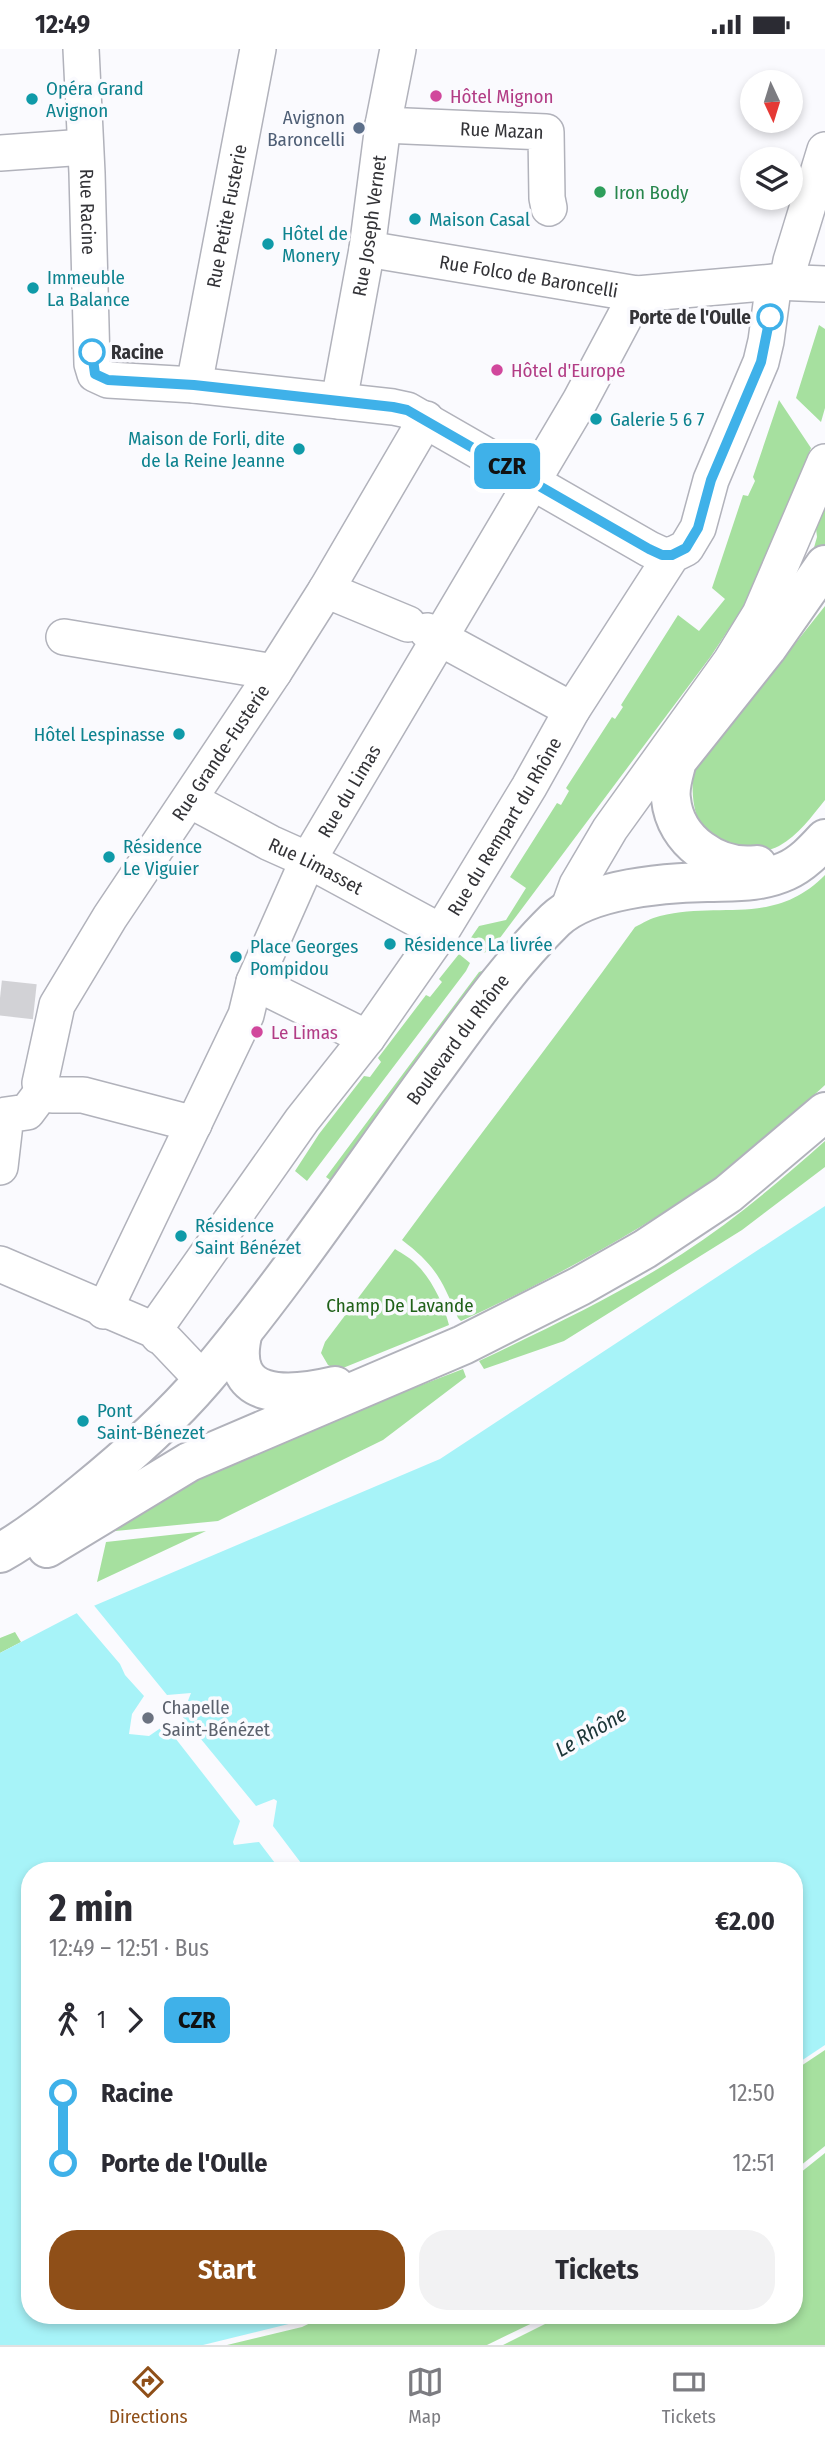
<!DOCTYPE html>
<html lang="en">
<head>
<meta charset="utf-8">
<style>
	:root { --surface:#fff; --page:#f2f2f3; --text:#2b2b33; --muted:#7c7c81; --line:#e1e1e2; --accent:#8f4f18 }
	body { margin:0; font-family:"Fira Sans Condensed",sans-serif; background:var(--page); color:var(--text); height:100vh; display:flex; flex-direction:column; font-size:26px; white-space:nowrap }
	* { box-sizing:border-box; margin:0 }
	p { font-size:23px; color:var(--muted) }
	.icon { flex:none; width:38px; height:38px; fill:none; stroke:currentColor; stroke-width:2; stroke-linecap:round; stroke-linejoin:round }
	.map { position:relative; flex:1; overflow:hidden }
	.side { position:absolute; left:21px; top:1813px; width:782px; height:462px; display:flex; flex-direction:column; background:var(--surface); border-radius:28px; box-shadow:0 4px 10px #0003 }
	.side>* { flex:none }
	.badge { padding:0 14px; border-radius:10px; font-size:24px; line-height:46px }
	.needle { width:46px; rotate:176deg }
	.fabs { position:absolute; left:740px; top:21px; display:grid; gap:14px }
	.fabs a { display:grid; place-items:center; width:63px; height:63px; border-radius:50%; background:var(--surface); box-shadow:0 4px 10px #0003; font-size:35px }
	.map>.badge { position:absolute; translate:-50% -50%; box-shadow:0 0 0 4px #fff }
	.legs { display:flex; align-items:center; gap:10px; height:77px; padding:0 28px; font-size:23px }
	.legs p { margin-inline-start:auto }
	.head { display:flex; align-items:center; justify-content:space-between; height:119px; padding:0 28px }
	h1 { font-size:38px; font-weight:700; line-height:52px }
	.primary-button { display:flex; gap:14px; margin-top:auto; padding:14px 28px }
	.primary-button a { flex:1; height:80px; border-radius:28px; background:var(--accent); color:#fff; font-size:28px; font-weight:700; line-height:80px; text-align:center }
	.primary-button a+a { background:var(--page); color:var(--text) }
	ul { padding:0 28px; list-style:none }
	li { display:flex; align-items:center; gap:24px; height:70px; font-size:26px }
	li i { display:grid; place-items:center; width:10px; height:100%; margin:0 9px; background:currentColor }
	li i::after { content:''; width:18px; height:18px; margin:-9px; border:5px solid; border-radius:50%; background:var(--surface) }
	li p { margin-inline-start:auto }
	li:first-child i { background:linear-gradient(#0000 50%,currentColor 0) }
	li:last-child i { background:linear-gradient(currentColor 50%,#0000 0) }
	.status { display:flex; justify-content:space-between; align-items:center; height:49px; padding:0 35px; background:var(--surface); direction:ltr }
	.status svg { height:19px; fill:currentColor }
	.dock { display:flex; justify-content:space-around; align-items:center; height:98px; border-top:2px solid var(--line); background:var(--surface); font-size:19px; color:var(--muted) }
	.dock a { display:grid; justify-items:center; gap:4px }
	.dock .active { color:var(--accent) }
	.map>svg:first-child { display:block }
	.green { fill:#a6e09f }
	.water { fill:#a7f3f8 }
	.pier { fill:#fafafe }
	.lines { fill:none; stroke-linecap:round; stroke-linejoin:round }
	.minor-tunnel { stroke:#d2d2d6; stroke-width:35; stroke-dasharray:35 18; stroke-linecap:butt }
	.minor-casing { stroke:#b1b2bb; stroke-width:38 }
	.major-casing { stroke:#b1b2bb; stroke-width:42 }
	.minor { stroke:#fff; stroke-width:35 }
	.major { stroke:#fff; stroke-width:38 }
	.line-1-casing { stroke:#fff; stroke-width:16 }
	.line-1 { stroke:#3fb1e9; stroke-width:10 }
	.hotel-dot { fill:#d1479c; stroke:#fafafe; stroke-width:2.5 }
	.culture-dot { fill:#0f9aa8; stroke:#fafafe; stroke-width:2.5 }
	.service-dot { fill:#5c6f8a; stroke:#fafafe; stroke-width:2.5 }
	.leisure-dot { fill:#2e9e5b; stroke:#fafafe; stroke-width:2.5 }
	.stop-1-dot { fill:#fff; stroke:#3fb1e9; stroke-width:3.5 }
	.worship-dot { fill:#6b7280; stroke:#fafafe; stroke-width:2.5 }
	.labels { text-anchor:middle; stroke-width:7; stroke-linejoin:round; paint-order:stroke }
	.culture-label { font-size:19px; fill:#0d838f; stroke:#fafafe; text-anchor:start }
	.hotel-label { font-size:19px; fill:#b23c85; stroke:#fafafe; text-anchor:start }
	.service-label { font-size:19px; fill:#4e5e75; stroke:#fafafe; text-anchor:end }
	.street-label { font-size:19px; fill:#333337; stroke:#fafafe }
	.leisure-label { font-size:19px; fill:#27864d; stroke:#fafafe; text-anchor:start }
	.stop-label { font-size:19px; font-weight:bold; fill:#333337; stroke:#fafafe; text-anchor:end }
	.park-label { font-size:19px; fill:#206119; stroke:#fafafe }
	.worship-label { font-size:19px; fill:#5b616d; stroke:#fafafe; text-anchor:start }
	.water-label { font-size:21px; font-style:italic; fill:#1c3537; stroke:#fafafe }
</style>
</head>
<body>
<div class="status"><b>12:49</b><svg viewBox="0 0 49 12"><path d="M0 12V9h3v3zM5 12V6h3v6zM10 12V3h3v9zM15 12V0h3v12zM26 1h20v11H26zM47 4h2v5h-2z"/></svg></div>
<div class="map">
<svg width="825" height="2296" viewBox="0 0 825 2296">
	<rect width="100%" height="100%" fill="#fafafe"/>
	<!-- green -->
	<path class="green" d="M819 276 825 280V359L821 373 796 349Z
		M779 351 811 399 784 471 742 560 711 607 491 901C482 907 475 901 466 896L479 877 506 871 526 839 510 828 557 754 561 756 569 742 566 739 612 668 615 670 623 658 621 656 678 566 699 582 725 550 712 539 743 446 748 447 755 432 753 428Z
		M825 452V498L813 502 817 488 815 471Z
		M825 557V751C811 768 799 786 779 797 757 809 714 799 701 776 692 761 692 740 693 723Z
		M825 826V1036C790 1068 755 1101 716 1129 640 1182 545 1234 461 1272L458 1269C442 1231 436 1217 402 1191 479 1086 559 984 635 878 643 874 651 869 660 867 720 852 774 878 825 826Z
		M459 905 470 914 466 922 307 1132 295 1122 319 1085 364 1027 370 1028 381 1013 378 1009 426 946 430 948 442 933 439 930Z
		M496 917 333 1133 326 1128 479 923Z
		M825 1092V1118L742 1181 564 1292 484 1320 479 1312C548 1279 618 1246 682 1205 733 1172 780 1132 825 1092Z
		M395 1200C403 1205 412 1210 418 1217 432 1231 444 1256 449 1276L338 1321 328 1316 321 1304 325 1293Z
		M463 1320 466 1328 383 1391 218 1472 95 1484 255 1400Z
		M206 1482 97 1533 106 1493Z
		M15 1583 21 1593 0 1604V1589Z
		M825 2001V2097L795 2121V2021Z
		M825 2104V2296H503L563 2266H794L795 2128Z
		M327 2266H549L487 2296H227L302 2278Z"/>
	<!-- water -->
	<path class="water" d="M825 1157V1996L795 2016 794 1822H30V2266H314L301 2272 203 2296H0V1604L77 1564 440 1410Z"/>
	<!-- pier -->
	<path class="pier" d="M92 1554 167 1646 191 1644 182 1667 256 1757 274 1750 277 1752 273 1777 307 1822H281L259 1793 234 1796 233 1793 240 1772 165 1676 149 1687 129 1685 132 1665 144 1647 125 1626 120 1615 74 1561Z"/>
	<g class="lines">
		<!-- minor-tunnel -->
		<path class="minor-tunnel" d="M0 949 37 953"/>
		<defs>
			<g id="minor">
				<path id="s1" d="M81 0 87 124 92 315 95 325 108 331 194 336 393 358 407 361 649 500 662 506H672"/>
				<path id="s2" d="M383 76 546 83 547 149 549 159"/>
				<path d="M0 104 85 98"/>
				<path id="s3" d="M367 200 637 245 774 233 825 235"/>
				<path d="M787 233 791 212 825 101"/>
				<path id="s4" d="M194 336 258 0"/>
				<path id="s5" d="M339 352 367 200 383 76 398 0"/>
				<path d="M326 541 408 575"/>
				<path d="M427 582 572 661"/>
				<path d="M64 588 274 623"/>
				<path id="s6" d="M190 751 270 794 308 811 441 883"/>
				<path d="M569 858 577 836 610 780 731 612 760 565 825 413"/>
				<path d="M254 933 367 989"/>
				<path id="s7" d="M42 1043 40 1034 57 956 110 868 274 623 326 541 426 370"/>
				<path d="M42 1043 52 1046H83L194 1075"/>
				<path d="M0 1118 6 1066 27 1063 42 1043"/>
				<path d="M0 1215 154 1281 159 1287"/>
				<path id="s8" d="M104 1262 246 966 254 933 308 811 580 352 637 245"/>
				<path id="s9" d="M154 1281 302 1071 367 989 441 883 529 738 572 661 672 506 686 499 698 479 711 431 761 313 766 292 774 233"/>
				<path d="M166 1292 203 1331"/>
			</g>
			<g id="major">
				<path d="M757 816C717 821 675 792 671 750 669 738 674 724 677 712L767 599 825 516"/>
				<path d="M243 1282C225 1353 288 1348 335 1337"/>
				<path d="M47 1499 189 1413 463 1296 580 1237 645 1200 728 1145 825 1063"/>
				<path id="s10" d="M0 1504C30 1487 56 1466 83 1444 126 1409 168 1372 204 1330 283 1237 354 1131 426 1032 466 978 507 918 555 871 588 840 662 834 707 833 734 832 760 834 786 822 802 815 814 802 825 790"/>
			</g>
		</defs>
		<!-- minor casing -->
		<use href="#minor" class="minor-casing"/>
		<!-- major casing -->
		<use href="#major" class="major-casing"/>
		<!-- minor -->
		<use href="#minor" class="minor"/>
		<!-- major -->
		<use href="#major" class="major"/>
	</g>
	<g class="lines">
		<defs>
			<path id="line-1" d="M92 303 95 325 108 331 194 336 393 358 407 361 649 500 662 506H672L686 499 698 479 711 431 761 313 770 268"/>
		</defs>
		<!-- line-1 casing -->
		<use href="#line-1" class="line-1-casing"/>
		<!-- line-1 -->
		<use href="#line-1" class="line-1"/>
	</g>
	<!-- markers -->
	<g class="hotel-dot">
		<circle cx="436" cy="47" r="7"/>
		<circle cx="497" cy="321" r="7"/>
		<circle cx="257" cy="983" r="7"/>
	</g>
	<g class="culture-dot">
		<circle cx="32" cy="50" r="7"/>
		<circle cx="415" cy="170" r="7"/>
		<circle cx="268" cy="195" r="7"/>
		<circle cx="33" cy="239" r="7"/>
		<circle cx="596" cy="370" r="7"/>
		<circle cx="299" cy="400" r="7"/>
		<circle cx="179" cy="685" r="7"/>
		<circle cx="109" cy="808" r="7"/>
		<circle cx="390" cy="895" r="7"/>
		<circle cx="236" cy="908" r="7"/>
		<circle cx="181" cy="1187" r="7"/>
		<circle cx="83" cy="1372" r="7"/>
	</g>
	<circle class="service-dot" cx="359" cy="79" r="7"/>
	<circle class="leisure-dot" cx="600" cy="143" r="7"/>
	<g class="stop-1-dot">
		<circle cx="770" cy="268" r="12"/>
		<circle cx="92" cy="303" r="12"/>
	</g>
	<circle class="worship-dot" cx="148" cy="1669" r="7"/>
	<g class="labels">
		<!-- culture labels -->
		<g class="culture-label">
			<text x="46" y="46">Opéra Grand<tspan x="46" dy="22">Avignon</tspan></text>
			<text x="429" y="177">Maison Casal</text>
			<text x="282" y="191">Hôtel de<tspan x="282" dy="22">Monery</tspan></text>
			<text x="47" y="235">Immeuble<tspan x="47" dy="22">La Balance</tspan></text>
			<text x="610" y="377">Galerie 5 6 7</text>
			<text x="285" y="396" text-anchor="end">Maison de Forli, dite<tspan x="285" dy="22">de la Reine Jeanne</tspan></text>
			<text x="165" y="692" text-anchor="end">Hôtel Lespinasse</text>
			<text x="123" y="804">Résidence<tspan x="123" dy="22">Le Viguier</tspan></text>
			<text x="404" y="902">Résidence La livrée</text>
			<text x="250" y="904">Place Georges<tspan x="250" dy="22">Pompidou</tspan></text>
			<text x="195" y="1183">Résidence<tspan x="195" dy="22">Saint Bénézet</tspan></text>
			<text x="97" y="1368">Pont<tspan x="97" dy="22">Saint-Bénezet</tspan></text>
		</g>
		<!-- hotel labels -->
		<g class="hotel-label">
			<text x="450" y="54">Hôtel Mignon</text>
			<text x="511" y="328">Hôtel d'Europe</text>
			<text x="271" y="990">Le Limas</text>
		</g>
		<!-- service labels -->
		<g class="service-label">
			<text x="345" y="75">Avignon<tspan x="345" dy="22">Baroncelli</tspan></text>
		</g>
		<!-- street labels -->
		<g class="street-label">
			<text dy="7" stroke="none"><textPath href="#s2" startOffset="119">Rue Mazan</textPath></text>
			<text dy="7" stroke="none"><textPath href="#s1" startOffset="163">Rue Racine</textPath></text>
			<text dy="7" stroke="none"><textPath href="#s4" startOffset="172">Rue Petite Fusterie</textPath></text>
			<text dy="7" stroke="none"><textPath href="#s5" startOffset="178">Rue Joseph Vernet</textPath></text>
			<text dy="7" stroke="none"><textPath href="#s3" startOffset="164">Rue Folco de Baroncelli</textPath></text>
			<text dy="7" stroke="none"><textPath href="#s7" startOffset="390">Rue Grande-Fusterie</textPath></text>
			<text dy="7" stroke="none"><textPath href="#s8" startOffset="576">Rue du Limas</textPath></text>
			<text dy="7" stroke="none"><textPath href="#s9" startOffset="614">Rue du Rempart du Rhône</textPath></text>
			<text dy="7" stroke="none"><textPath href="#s6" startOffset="142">Rue Limasset</textPath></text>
			<text dy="7" stroke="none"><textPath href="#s10" startOffset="693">Boulevard du Rhône</textPath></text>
		</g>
		<!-- leisure labels -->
		<g class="leisure-label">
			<text x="614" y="150">Iron Body</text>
		</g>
		<!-- stop labels -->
		<g class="stop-label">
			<text x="751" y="275">Porte de l'Oulle</text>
			<text x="111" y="310" text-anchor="start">Racine</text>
		</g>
		<!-- park labels -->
		<g class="park-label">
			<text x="400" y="1263">Champ De Lavande</text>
		</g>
		<!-- worship labels -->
		<g class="worship-label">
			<text x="162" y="1665">Chapelle<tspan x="162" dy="22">Saint-Bénézet</tspan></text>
		</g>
		<!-- water labels -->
		<g class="water-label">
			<text transform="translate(591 1683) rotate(-30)" y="7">Le Rhône</text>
		</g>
	</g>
</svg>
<div class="fabs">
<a><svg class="needle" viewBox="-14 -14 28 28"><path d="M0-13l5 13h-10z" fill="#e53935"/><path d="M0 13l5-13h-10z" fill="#7c7c81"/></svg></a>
<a><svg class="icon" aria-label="layers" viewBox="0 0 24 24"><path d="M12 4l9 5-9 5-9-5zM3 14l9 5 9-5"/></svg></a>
</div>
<b class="badge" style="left:507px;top:417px;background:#3fb1e9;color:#111">CZR</b>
<section class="side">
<div class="head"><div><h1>2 min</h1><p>12:49 – 12:51 · Bus</p></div><b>€2.00</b></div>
<div class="legs"><svg class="icon" aria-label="walk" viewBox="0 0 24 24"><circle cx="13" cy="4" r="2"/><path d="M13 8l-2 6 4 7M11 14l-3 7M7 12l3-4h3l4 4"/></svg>1<svg class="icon" aria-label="forward" viewBox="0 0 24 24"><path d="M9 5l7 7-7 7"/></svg><b class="badge" style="background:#3fb1e9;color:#111">CZR</b></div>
<ul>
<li><i style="color:#3fb1e9"></i><b>Racine</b><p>12:50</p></li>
<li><i style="color:#3fb1e9"></i><b>Porte de l'Oulle</b><p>12:51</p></li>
</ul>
<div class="primary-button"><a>Start</a><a>Tickets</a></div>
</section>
</div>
<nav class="dock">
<a class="active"><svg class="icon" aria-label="directions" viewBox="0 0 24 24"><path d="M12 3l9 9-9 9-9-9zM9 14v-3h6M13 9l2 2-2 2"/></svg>Directions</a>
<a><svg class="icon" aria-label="map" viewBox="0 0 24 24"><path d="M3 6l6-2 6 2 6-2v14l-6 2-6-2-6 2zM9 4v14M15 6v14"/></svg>Map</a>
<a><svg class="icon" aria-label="tickets" viewBox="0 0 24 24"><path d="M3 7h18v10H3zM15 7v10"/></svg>Tickets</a>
</nav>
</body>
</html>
